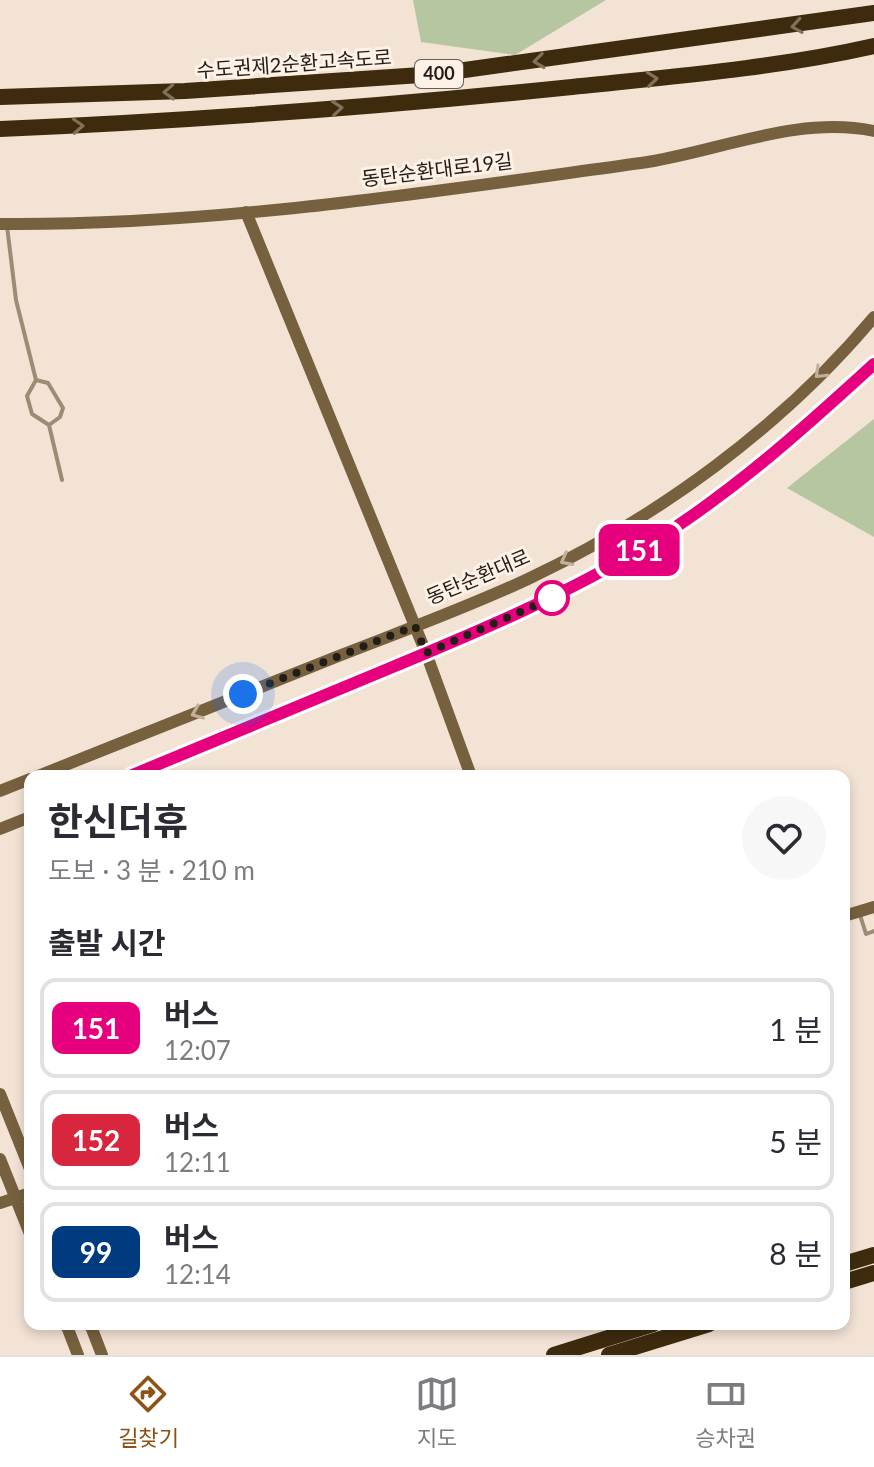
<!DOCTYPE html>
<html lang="ko">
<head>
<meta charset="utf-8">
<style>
	:root { --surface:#fff; --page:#f7f7f7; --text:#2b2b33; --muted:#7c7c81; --line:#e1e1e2; --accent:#8f5215 }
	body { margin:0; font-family:Lato,"Noto Sans KR",sans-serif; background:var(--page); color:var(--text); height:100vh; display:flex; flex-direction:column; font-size:30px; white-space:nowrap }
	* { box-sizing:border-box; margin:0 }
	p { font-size:26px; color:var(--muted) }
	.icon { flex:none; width:44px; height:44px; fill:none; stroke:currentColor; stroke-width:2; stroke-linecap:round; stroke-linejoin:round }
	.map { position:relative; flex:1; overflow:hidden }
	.panel { position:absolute; left:24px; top:770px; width:826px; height:560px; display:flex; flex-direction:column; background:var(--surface); border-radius:16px; box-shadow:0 4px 12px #0003 }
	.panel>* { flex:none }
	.badge { padding:0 16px; border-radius:12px; font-size:28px; line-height:52px }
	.you { position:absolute; width:40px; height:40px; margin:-20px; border:6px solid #fff; border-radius:50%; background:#1a73e8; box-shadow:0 0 0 12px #1a73e833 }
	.map>.badge { position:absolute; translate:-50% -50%; box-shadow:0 0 0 4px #fff }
	h2 { padding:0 24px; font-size:30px; line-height:72px }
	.round { display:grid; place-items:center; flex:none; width:84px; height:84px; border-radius:42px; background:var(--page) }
	.head { display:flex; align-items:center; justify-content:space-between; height:136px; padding:0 24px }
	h1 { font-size:38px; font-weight:700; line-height:60px }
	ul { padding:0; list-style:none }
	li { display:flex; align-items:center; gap:24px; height:100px; margin:0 16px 12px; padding:0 8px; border:4px solid var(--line); border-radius:16px }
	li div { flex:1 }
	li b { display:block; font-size:30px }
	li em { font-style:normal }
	li .badge { min-width:88px; font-weight:700; text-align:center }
	.tabs { display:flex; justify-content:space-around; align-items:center; height:112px; border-top:2px solid var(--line); background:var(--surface); font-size:22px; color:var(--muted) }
	.tabs a { display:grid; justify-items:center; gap:4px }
	.tabs .active { color:var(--accent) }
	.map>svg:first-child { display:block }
	.green { fill:#b5c6a0 }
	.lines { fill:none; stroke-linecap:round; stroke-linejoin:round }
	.lane { stroke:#9c8b75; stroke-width:4 }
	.secondary { stroke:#77603e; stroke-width:12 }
	.highway { stroke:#3e2b0e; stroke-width:16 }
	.oneway { stroke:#81705a }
	.oneway2 { stroke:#c1b09a }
	.line-casing { stroke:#fff; stroke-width:18 }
	.line { stroke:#e6007e; stroke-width:12 }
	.walk { stroke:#231d18; stroke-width:8; stroke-dasharray:0 14.4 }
	.stop-dot { fill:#fff; stroke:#e6007e; stroke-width:4 }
	.labels { text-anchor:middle; stroke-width:6; stroke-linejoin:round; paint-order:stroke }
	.shield { fill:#fef1e6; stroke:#655d56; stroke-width:2 }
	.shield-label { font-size:18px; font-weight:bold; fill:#231d18 }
	.street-label { font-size:20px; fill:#231d18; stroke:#fef1e6 }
</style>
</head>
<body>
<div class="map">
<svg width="874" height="1355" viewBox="0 0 874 1355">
	<rect width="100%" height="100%" fill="#f3e3d5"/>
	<!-- green -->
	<path class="green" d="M413 0H606L515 55 421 42Z
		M874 419V537L787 488Z"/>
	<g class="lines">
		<!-- lane -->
		<path class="lane" d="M7 226 16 300 36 380
			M36 380 48 383 63 408 60 417 49 425
			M36 380 27 396 32 414 49 425
			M49 425 62 480
			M860 915 866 934 874 931"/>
		<!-- secondary -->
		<path class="secondary" d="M246 212 426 653 471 776
			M0 224C214 226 429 192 641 163 717 152 797 115 874 131
			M38 776C136 737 234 698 331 659 397 633 464 609 528 579 657 518 782 427 874 317
			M130 776C216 740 302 704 388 668 479 631 568 594 651 542 733 492 803 429 874 364
			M0 791 30 779
			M0 829 30 817
			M844 916 874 907
			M0 1094 30 1169
			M0 1159 30 1234
			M0 1203 30 1193
			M66 1324 78 1355
			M90 1324 102 1355"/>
		<!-- highway -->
		<path class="highway" d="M0 97 185 91 436 74 874 13
			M0 129C188 121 375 107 562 88 666 77 772 69 874 46
			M844 1264 874 1255
			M844 1282 874 1273
			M554 1355 653 1324
			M609 1355 709 1324"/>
	</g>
	<!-- one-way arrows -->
	<defs><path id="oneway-chevron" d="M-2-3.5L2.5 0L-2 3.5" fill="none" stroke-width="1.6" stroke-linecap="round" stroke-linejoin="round" transform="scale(2)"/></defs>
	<g class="oneway">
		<use href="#oneway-chevron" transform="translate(797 26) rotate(171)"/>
		<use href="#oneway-chevron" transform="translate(539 61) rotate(173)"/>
		<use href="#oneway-chevron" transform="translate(652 79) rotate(-6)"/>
		<use href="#oneway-chevron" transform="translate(169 92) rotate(178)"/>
		<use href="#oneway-chevron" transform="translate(337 108) rotate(-5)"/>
		<use href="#oneway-chevron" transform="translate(78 126) rotate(-3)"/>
	</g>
	<g class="oneway2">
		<use href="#oneway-chevron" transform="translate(820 373) rotate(136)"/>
		<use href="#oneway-chevron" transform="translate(566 560) rotate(152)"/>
		<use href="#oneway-chevron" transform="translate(197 713) rotate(158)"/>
	</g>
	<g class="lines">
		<defs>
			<path id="line" d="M130 776C214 741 299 706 383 671 475 633 566 595 651 543 733 492 803 429 874 364"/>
		</defs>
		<!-- line casing -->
		<use href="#line" class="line-casing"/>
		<!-- line -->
		<use href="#line" class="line"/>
		<!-- walk -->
		<path class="walk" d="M243 694 415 626 426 653 552 598"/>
	</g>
	<!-- markers -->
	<circle class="stop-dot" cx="552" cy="598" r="16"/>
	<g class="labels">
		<!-- shield labels -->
		<rect class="shield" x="415" y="60" width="48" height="28" rx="6"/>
		<g class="shield-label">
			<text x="439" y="80">400</text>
		</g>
		<!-- street labels -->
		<g class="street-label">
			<text transform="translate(294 64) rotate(-4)" y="7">수도권제2순환고속도로</text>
			<text transform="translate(437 170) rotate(-7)" y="7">동탄순환대로19길</text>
			<text transform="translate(478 577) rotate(-23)" y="7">동탄순환대로</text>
		</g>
	</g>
</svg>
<div class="you" style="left:243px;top:694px"></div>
<b class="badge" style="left:639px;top:550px;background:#e6007e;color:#fff">151</b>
<section class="panel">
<div class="head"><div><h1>한신더휴</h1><p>도보 · 3 분 · 210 m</p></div><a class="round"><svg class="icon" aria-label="heart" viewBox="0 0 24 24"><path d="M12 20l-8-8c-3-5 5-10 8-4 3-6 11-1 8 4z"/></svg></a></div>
<h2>출발 시간</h2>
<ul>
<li><span class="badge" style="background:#e6007e;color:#fff">151</span><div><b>버스</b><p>12:07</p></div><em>1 분</em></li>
<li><span class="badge" style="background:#d7263d;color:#fff">152</span><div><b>버스</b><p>12:11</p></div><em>5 분</em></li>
<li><span class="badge" style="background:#003b80;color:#fff">99</span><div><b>버스</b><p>12:14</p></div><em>8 분</em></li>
</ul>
</section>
</div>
<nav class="tabs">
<a class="active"><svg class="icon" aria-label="directions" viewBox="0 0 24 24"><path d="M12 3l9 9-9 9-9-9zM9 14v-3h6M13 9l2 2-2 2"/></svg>길찾기</a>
<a><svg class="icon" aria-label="map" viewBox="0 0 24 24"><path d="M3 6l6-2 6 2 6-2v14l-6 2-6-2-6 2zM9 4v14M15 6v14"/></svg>지도</a>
<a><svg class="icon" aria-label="tickets" viewBox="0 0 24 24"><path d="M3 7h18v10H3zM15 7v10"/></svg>승차권</a>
</nav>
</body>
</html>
